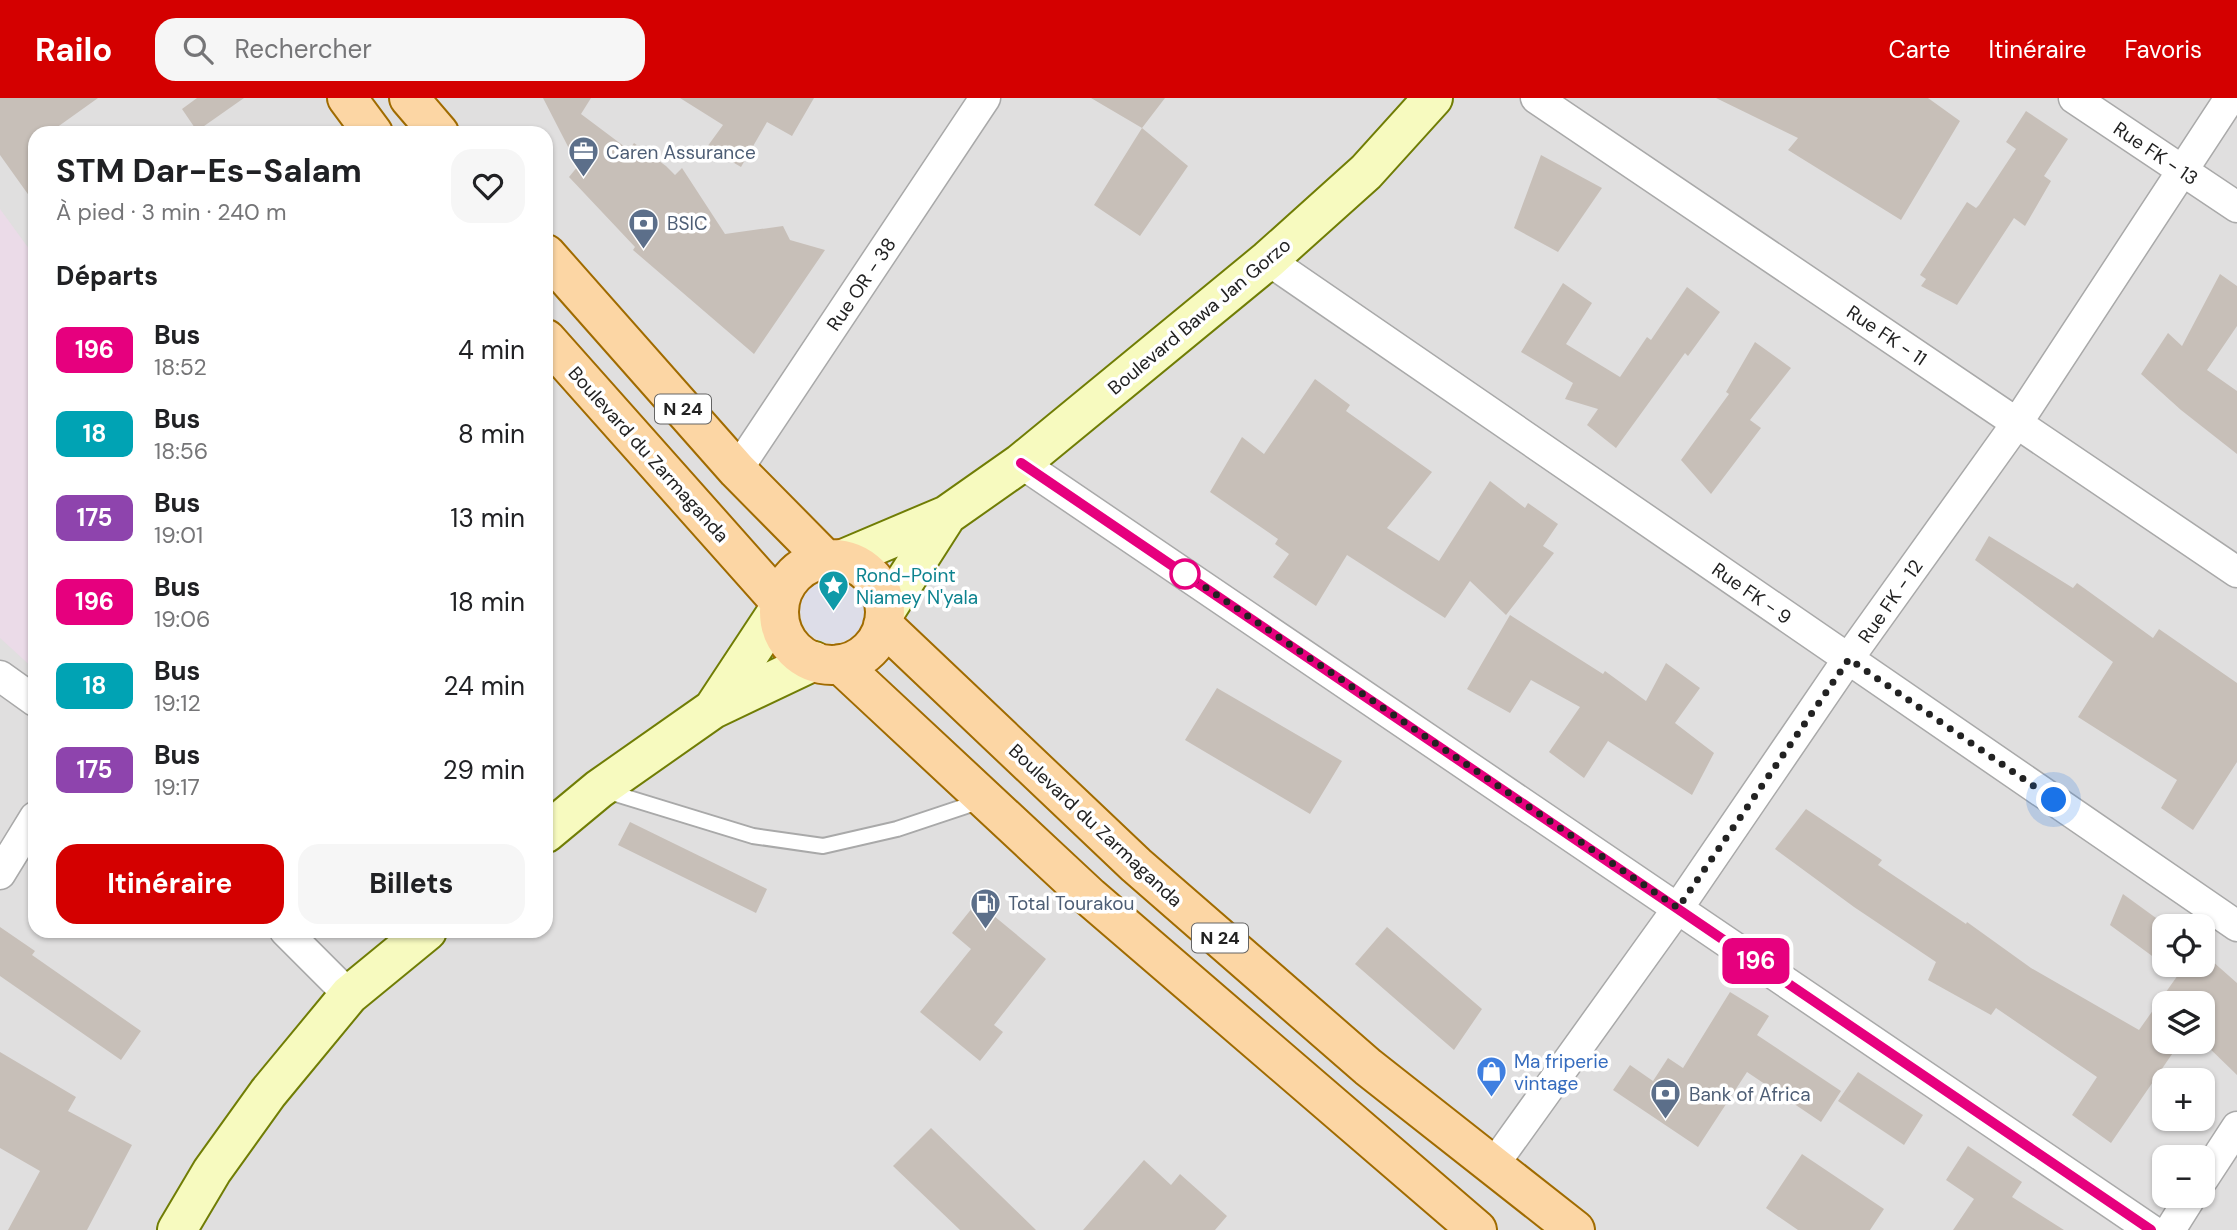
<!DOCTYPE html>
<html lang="fr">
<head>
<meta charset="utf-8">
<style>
	:root { --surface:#fff; --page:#f6f6f6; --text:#202124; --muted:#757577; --accent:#d40000 }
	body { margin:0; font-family:"DM Sans",sans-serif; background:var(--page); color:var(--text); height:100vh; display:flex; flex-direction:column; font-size:26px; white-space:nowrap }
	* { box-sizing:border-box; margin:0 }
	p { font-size:23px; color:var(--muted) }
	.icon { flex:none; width:38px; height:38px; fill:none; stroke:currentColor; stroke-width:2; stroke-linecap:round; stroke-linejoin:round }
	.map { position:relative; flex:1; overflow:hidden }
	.details { position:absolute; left:28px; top:28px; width:525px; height:812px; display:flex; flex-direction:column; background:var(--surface); border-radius:21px; box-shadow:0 2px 5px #0004 }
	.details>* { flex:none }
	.badge { padding:0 14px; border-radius:10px; font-size:24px; line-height:46px }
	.buttons { position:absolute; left:2152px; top:816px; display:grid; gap:14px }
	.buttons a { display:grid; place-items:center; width:63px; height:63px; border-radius:14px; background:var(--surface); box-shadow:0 2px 5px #0004; font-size:35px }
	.you { position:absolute; width:35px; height:35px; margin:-18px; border:5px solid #fff; border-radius:50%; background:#1a73e8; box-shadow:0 0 0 10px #1a73e833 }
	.map>.badge { position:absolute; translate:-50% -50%; box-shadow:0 0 0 4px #fff }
	h2 { padding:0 28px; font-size:26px; line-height:63px }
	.round { display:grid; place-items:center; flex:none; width:74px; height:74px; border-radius:21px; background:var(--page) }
	.overview { display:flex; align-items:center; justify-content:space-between; height:119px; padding:0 28px }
	h1 { font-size:33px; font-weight:700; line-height:52px }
	.button { display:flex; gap:14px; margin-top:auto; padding:14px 28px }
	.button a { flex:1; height:80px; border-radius:21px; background:var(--accent); color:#fff; font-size:28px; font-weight:700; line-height:80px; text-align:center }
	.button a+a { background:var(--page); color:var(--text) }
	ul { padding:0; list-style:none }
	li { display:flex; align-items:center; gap:21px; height:84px; padding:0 28px }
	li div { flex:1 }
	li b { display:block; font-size:26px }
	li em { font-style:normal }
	li .badge { min-width:77px; font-weight:700; text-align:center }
	header { display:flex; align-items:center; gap:42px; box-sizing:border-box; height:98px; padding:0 35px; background:var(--accent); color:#fff }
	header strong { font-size:33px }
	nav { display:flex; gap:38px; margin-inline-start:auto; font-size:24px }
	.search { width:490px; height:63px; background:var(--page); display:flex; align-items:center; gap:18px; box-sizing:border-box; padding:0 24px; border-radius:21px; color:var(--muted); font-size:26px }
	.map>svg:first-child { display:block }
	.residential { fill:#e0dfdf; fill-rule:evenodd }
	.industrial { fill:#ebdbe8 }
	.plaza { fill:#dddde8 }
	.building { fill:#c7bfb8 }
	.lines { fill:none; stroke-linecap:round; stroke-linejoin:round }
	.service-casing { stroke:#a9a9a9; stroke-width:18 }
	.minor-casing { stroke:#a9a9a9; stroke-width:33 }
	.secondary-casing { stroke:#707d05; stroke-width:42 }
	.primary-casing { stroke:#a06b00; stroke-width:42 }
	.service { stroke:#fff; stroke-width:14 }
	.minor { stroke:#fff; stroke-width:30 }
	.secondary { stroke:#f7fabf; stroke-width:38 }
	.primary { stroke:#fcd6a4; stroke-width:38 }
	.line-casing { stroke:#fff; stroke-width:16 }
	.line { stroke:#e6007e; stroke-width:10 }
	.walk { stroke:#222; stroke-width:7; stroke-dasharray:0 12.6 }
	.stop-dot { fill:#fff; stroke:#e6007e; stroke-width:3.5 }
	.labels { text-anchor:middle; stroke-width:7; stroke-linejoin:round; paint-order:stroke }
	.shield { fill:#fff; stroke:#646464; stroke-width:2 }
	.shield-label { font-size:18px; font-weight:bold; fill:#222 }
	.service-label { font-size:19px; fill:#4e5e75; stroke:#fff; text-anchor:start }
	.street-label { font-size:19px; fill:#222; stroke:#fff }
	.culture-label { font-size:19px; fill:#0d838f; stroke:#fff; text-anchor:start }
	.shop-label { font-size:19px; fill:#366cbe; stroke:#fff; text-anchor:start }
</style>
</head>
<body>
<header>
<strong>Railo</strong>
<div class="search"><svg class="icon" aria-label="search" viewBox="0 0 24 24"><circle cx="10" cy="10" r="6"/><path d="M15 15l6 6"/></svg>Rechercher</div>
<nav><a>Carte</a><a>Itinéraire</a><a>Favoris</a></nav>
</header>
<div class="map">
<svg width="2237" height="1132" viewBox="0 0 2237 1132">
	<rect width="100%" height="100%" fill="#f2efe9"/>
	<!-- residential -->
	<path class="residential" d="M0 0H2237V1132H0ZM35 35H546V833H35ZM2165 828H2203V866H2165ZM2165 905H2203V943H2165ZM2165 982H2203V1020H2165ZM2165 1059H2203V1097H2165Z"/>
	<!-- industrial -->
	<path class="industrial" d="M0 111 35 159V572L0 540Z"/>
	<!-- plaza -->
	<path class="plaza" d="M801 512a32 32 0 1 1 64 0a32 32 0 1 1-64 0Z"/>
	<!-- building -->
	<path class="building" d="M0 0H98L49 35H35V106L0 57Z
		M197 0H244L197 33 182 11Z
		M543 0H591L581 16 629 52 634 45 666 68 675 77 682 70 725 136 783 128 790 142 825 152 754 256 633 152 635 149 569 79 578 68Z
		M680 0H814L792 38 767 24 741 69 707 49 723 27Z
		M1091 0H1165L1142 30Z
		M1716 0H1928L1960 23 1901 122 1788 52 1798 40Z
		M2026 13 2068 41 2044 78 2051 83 2025 128 2014 120 1957 207 1921 188 1926 181 1920 177 1967 104 1976 110 1979 107 2016 51 2006 44Z
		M1142 30 1188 68 1140 138 1094 107Z
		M1541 57 1602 90 1558 154 1514 130Z
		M2220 176 2237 188V228L2207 272 2237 293V356L2181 312 2141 276 2168 235 2182 248Z
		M1563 185 1592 205 1566 246 1620 279 1647 239 1651 242 1687 189 1720 214 1688 258 1685 255 1616 350 1587 327 1598 311 1565 301 1573 285 1521 254Z
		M1755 244 1791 270 1750 322 1761 330 1711 396 1681 362 1729 296 1726 294Z
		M1315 281 1350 307 1346 313 1432 374 1387 430 1439 463 1490 383 1525 410 1528 405 1558 426 1543 448 1554 455 1506 517 1470 483 1445 520 1347 457 1316 508 1273 479 1289 456 1275 446 1278 441 1210 394 1242 339 1264 356Z
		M1989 438 2073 490 2077 485 2153 540 2159 531 2237 585V664L2193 732 2161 710 2177 682 2078 619 2113 564 1975 462Z
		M1510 517 1603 576 1605 573 1646 603 1666 565 1700 590 1675 625 1714 655 1692 697 1608 643 1584 680 1549 654 1580 609 1531 582 1510 615 1467 591Z
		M1217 590 1342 663 1310 716 1185 642Z
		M1806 711 1882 762 1878 767 1966 826 1967 824 2031 870 2139 932 2178 877 2110 827 2123 796 2167 828H2165V866H2203V855L2237 885V977L2202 943 2203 905H2165V943H2181L2111 1045 2072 1017 2097 979 1996 910 1991 917 1928 882 1936 864 1854 809 1775 751Z
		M630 724 767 791 756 815 618 747Z
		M977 804 1046 861 994 927 1003 934 980 963 920 914 971 851 952 835Z
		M0 829 35 853 32 857 141 933 121 962 0 878Z
		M1387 829 1482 911 1454 952 1355 866Z
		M1730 894 1769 918 1757 937 1841 993 1821 1024 1747 974 1698 1049 1613 992 1630 967 1653 983 1668 960 1683 970Z
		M0 954 76 999 68 1013 132 1047 87 1132H8L40 1073 0 1050Z
		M1858 974 1923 1017 1904 1047 1838 1003Z
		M931 1030 1036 1132H960L893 1068Z
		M1968 1048 2022 1084 2012 1099 2064 1132H1953L1974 1101 1946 1082Z
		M1802 1056 1884 1111 1870 1132H1798L1766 1110Z
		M1144 1062 1171 1087 1180 1076 1227 1118 1215 1132H1083Z"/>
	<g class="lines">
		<defs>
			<path id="service" d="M606 693 753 738 823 748 897 731 981 703"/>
			<path id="minor" d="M1536 0 2237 474
				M2074 0 2237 109
				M1268 162 2237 828
				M1021 365 2151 1132
				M737 372 985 0
				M0 578 35 603
				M0 776 35 719
				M285 833 349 897
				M1492 1069 1678 810 1848 561 2017 325 2230 0
				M2203 1081 2237 1029
				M2170 1132 2192 1097"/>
			<path id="secondary" d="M843 461 947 417 1021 365 1268 162 1366 74 1433 0
				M885 514 947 417
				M713 611 779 511
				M546 735 599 691 713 611 814 563
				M177 1132 212 1073 268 995 349 897 427 833"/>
			<path id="primary" d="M347 0 373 35
				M409 0 439 35
				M546 156 737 372 825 461
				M546 241 780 504
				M779 514a53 53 0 1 1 106 0a53 53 0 1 1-106 0Z
				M883 527 1136 767 1368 969 1575 1132
				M840 566 1090 799 1477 1132"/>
		</defs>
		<!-- service casing -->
		<use href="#service" class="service-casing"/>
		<!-- minor casing -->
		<use href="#minor" class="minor-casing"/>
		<!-- secondary casing -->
		<use href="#secondary" class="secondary-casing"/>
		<!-- primary casing -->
		<use href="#primary" class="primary-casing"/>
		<!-- service -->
		<use href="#service" class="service"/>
		<!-- minor -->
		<use href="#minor" class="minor"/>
		<!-- secondary -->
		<use href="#secondary" class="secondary"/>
		<!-- primary -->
		<use href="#primary" class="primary"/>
	</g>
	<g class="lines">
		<defs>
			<path id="line" d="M1021 365 2151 1132"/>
		</defs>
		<!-- line casing -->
		<use href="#line" class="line-casing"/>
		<!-- line -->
		<use href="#line" class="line"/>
		<!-- walk -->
		<path class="walk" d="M1185 476 1180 472 1678 810 1849 561 2054 702"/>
	</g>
	<!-- icons -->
	<defs>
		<symbol id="office-pin" viewBox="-11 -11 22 30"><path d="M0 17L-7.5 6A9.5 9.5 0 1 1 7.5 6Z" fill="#5c6f8a" stroke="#fff"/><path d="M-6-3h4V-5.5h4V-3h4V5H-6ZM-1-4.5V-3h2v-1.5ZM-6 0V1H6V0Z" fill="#fff"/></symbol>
		<symbol id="bank-pin" viewBox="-11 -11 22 30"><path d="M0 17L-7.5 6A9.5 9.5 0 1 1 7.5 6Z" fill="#5c6f8a" stroke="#fff"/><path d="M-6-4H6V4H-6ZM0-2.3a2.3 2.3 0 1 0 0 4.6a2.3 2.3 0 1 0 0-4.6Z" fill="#fff"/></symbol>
		<symbol id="sight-pin" viewBox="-11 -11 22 30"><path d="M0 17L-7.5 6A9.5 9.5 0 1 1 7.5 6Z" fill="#0f9aa8" stroke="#fff"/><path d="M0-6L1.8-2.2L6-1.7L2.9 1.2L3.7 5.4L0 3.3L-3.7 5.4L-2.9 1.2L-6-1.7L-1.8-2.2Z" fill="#fff"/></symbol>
		<symbol id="fuel-pin" viewBox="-11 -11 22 30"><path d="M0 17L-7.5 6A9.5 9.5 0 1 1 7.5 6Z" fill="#5c6f8a" stroke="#fff"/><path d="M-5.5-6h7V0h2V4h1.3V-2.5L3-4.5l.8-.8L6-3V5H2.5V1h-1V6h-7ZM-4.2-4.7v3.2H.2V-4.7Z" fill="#fff"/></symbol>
		<symbol id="shop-pin" viewBox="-11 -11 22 30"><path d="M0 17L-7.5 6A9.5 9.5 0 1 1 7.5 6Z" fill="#3f7fe0" stroke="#fff"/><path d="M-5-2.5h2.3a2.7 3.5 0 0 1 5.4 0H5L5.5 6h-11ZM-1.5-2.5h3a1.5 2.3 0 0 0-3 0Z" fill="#fff"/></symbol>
	</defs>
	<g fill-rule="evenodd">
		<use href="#office-pin" x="566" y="36" width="35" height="47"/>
		<use href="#bank-pin" x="626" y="108" width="35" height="47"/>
		<use href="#sight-pin" x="816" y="470" width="35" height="47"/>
		<use href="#fuel-pin" x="968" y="788" width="35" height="47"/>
		<use href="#shop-pin" x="1474" y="956" width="35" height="47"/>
		<use href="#bank-pin" x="1648" y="978" width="35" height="47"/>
	</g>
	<!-- markers -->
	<circle class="stop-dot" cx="1185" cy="476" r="14"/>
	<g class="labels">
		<!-- shield labels -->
		<g class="shield">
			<rect x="655" y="296.5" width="56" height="29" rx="5"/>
			<rect x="1192" y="825.5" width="56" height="29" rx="5"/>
		</g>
		<g class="shield-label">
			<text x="683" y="317">N 24</text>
			<text x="1220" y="846">N 24</text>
		</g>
		<!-- service labels -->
		<g class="service-label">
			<text x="606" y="61">Caren Assurance</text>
			<text x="667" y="132">BSIC</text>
			<text x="1008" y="812">Total Tourakou</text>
			<text x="1689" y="1003">Bank of Africa</text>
		</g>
		<!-- street labels -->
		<g class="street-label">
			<text transform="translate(2156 55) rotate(34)" y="7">Rue FK - 13</text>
			<text transform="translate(861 186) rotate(-56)" y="7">Rue OR - 38</text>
			<text transform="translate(1199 218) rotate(-40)" y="7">Boulevard Bawa Jan Gorzo</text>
			<text transform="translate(1887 237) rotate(34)" y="7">Rue FK - 11</text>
			<text transform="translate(649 356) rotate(48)" y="7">Boulevard du Zarmaganda</text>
			<text transform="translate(1752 495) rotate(35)" y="7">Rue FK - 9</text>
			<text transform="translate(1890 503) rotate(-55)" y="7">Rue FK - 12</text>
			<text transform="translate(1096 727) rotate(43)" y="7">Boulevard du Zarmaganda</text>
		</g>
		<!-- culture labels -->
		<g class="culture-label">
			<text x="856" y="484">Rond-Point<tspan x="856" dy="22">Niamey N'yala</tspan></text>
		</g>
		<!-- shop labels -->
		<g class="shop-label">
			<text x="1514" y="970">Ma friperie<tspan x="1514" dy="22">vintage</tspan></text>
		</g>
	</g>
</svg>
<div class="buttons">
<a><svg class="icon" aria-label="locate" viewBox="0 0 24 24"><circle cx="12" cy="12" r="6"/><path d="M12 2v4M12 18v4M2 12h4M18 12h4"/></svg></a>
<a><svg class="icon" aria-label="layers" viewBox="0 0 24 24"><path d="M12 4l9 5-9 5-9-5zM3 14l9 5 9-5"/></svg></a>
<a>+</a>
<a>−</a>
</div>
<div class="you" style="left:2054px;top:702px"></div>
<b class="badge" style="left:1756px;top:863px;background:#e6007e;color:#fff">196</b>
<section class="details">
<div class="overview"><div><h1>STM Dar-Es-Salam</h1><p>À pied · 3 min · 240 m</p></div><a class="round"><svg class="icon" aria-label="heart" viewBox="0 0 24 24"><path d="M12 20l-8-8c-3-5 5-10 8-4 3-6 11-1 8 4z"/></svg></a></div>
<h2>Départs</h2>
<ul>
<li><span class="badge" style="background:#e6007e;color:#fff">196</span><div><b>Bus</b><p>18:52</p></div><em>4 min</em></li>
<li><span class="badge" style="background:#00a3b4;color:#fff">18</span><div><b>Bus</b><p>18:56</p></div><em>8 min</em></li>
<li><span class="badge" style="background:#8e44ad;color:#fff">175</span><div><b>Bus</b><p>19:01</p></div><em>13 min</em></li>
<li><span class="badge" style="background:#e6007e;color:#fff">196</span><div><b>Bus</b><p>19:06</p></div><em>18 min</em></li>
<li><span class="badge" style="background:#00a3b4;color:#fff">18</span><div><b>Bus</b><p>19:12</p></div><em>24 min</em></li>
<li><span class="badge" style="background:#8e44ad;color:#fff">175</span><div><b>Bus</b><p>19:17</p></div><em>29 min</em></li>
</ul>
<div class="button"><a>Itinéraire</a><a>Billets</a></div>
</section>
</div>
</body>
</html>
